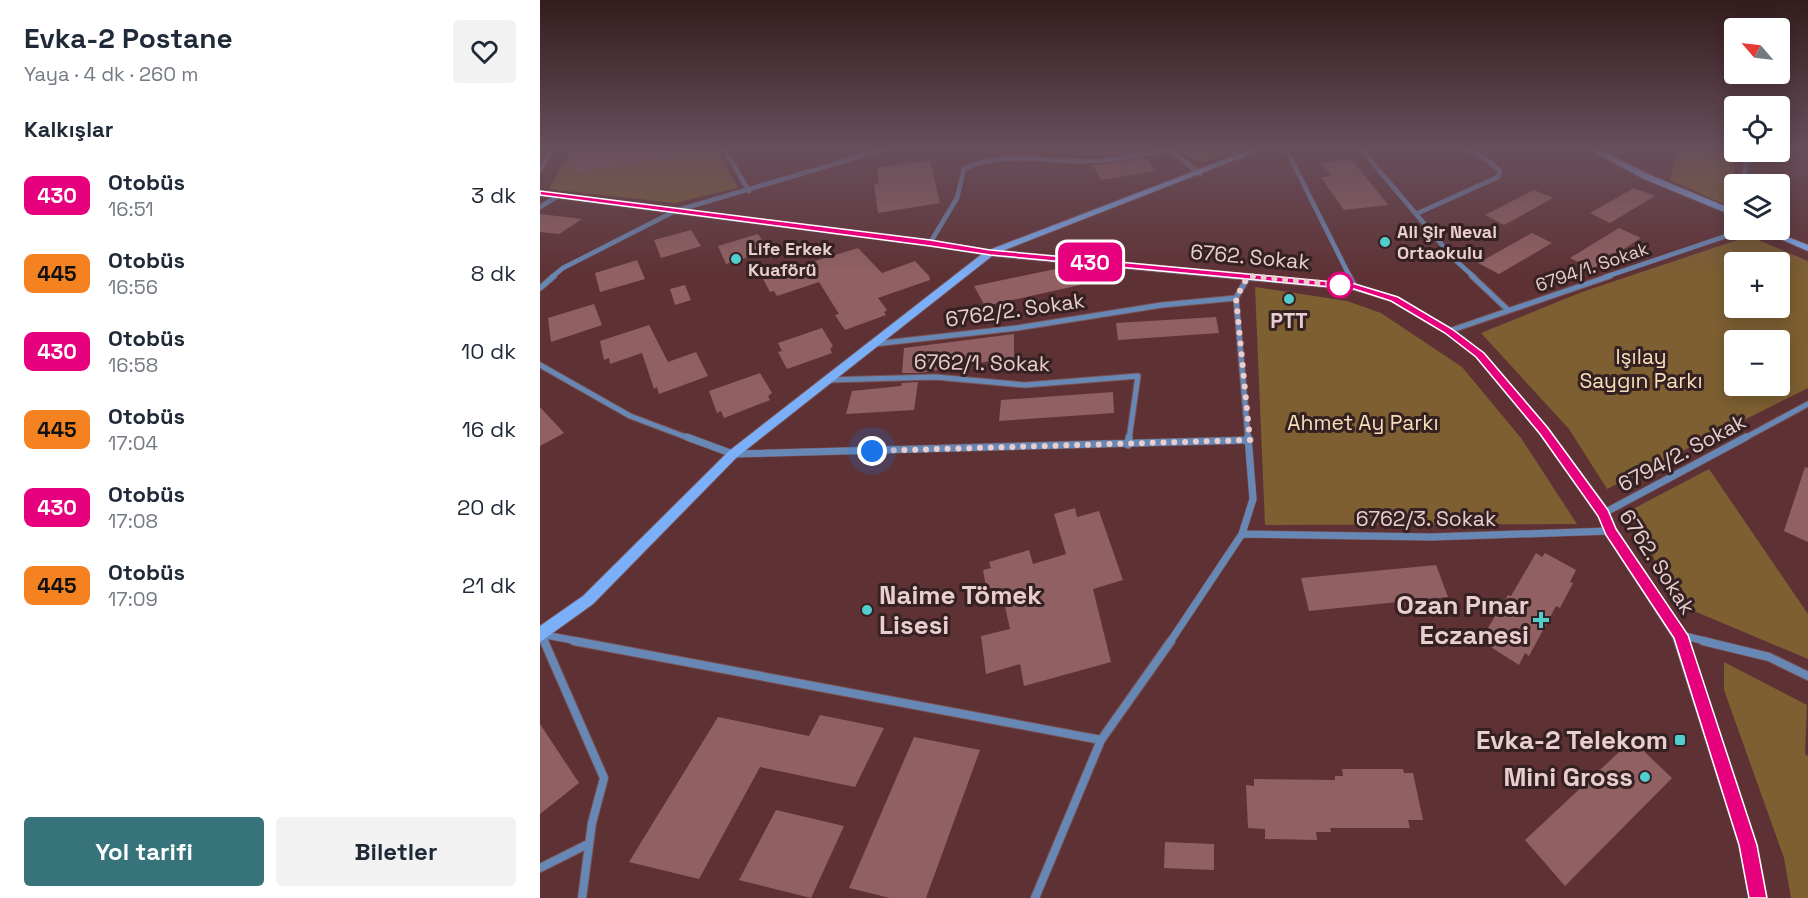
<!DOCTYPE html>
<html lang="tr">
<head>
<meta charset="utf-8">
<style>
	:root { --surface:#fff; --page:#f2f2f3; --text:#1f2937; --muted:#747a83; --accent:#36737b }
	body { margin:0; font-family:"Space Grotesk",sans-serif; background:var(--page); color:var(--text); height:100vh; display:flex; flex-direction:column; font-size:22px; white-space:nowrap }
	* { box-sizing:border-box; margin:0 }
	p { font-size:20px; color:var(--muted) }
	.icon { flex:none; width:33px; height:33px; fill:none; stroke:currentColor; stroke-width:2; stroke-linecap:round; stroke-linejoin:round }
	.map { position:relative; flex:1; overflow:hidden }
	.panel { display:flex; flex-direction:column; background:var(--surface); width:540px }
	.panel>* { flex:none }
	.badge { padding:0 12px; border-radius:9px; font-size:21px; line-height:39px }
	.needle { width:39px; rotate:298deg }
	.controls { position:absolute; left:1184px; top:18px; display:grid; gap:12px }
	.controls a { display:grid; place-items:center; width:66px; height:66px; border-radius:6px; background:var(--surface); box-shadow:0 3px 15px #0003; font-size:30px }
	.you { position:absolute; width:30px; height:30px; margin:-15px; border:4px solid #fff; border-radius:50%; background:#1a73e8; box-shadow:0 0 0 9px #1a73e833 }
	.map>.badge { position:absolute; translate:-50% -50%; box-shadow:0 0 0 3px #fff }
	h2 { padding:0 24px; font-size:22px; line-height:54px }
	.round { display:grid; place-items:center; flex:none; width:63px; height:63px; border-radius:6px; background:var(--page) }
	.summary { display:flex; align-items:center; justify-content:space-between; height:102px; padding:0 24px }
	h1 { font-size:28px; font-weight:800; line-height:45px }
	.cta { display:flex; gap:12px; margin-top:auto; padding:12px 24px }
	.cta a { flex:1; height:69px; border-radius:6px; background:var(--accent); color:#fff; font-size:24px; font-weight:800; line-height:69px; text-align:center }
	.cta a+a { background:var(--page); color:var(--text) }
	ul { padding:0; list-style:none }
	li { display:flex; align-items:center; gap:18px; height:78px; padding:0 24px }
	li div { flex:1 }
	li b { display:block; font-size:22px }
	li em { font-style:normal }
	li .badge { min-width:66px; font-weight:700; text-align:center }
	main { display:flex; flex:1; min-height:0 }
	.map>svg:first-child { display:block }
	.green { fill:#7d5f32; fill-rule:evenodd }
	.building { fill:#916062 }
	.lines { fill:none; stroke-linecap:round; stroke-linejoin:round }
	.street-far3-casing { stroke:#7a5154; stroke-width:5 }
	.street-far2-casing { stroke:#7a5154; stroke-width:7 }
	.street-far1-casing { stroke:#7a5154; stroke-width:8 }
	.street-casing { stroke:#7a5154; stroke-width:10 }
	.secondary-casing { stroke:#7a5154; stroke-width:2 }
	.street-far3 { stroke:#6788b5; stroke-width:4.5 }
	.street-far2 { stroke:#6788b5; stroke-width:5 }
	.street-far1 { stroke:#6788b5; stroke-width:7 }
	.street { stroke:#6788b5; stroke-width:8 }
	.secondary { fill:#7baff7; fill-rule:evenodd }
	.line { fill:#e6007e; stroke:#fff; stroke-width:1.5 }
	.walk { stroke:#eacdce; stroke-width:6; stroke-dasharray:0 10.8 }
	.poi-dot { fill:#52cdce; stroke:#352122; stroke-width:2 }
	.stop-dot { fill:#fff; stroke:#e6007e; stroke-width:3 }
	.labels { text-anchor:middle; stroke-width:6; stroke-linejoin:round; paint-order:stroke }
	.far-poi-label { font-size:18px; font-weight:bold; fill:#eacdce; stroke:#352122; text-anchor:start }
	.far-street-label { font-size:18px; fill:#eacdce; stroke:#352122 }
	.street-label { font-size:21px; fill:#eacdce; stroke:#352122 }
	.poi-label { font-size:21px; font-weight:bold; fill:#eacdce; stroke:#352122 }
	.park-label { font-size:21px; fill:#f9dfb9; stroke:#352122 }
	.near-poi-label { font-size:26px; font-weight:bold; fill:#eacdce; stroke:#352122; text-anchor:end }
</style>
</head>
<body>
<main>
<section class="panel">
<div class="summary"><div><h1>Evka-2 Postane</h1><p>Yaya · 4 dk · 260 m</p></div><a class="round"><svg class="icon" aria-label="heart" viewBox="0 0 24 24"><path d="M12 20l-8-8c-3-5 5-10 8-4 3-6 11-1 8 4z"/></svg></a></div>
<h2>Kalkışlar</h2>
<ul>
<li><span class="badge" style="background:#e6007e;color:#fff">430</span><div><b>Otobüs</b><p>16:51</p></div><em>3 dk</em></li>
<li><span class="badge" style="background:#f58220;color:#111">445</span><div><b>Otobüs</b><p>16:56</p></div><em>8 dk</em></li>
<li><span class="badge" style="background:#e6007e;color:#fff">430</span><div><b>Otobüs</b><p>16:58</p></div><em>10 dk</em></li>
<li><span class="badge" style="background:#f58220;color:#111">445</span><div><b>Otobüs</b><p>17:04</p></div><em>16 dk</em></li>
<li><span class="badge" style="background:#e6007e;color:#fff">430</span><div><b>Otobüs</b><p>17:08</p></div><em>20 dk</em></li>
<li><span class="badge" style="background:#f58220;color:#111">445</span><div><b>Otobüs</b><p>17:09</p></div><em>21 dk</em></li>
</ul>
<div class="cta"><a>Yol tarifi</a><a>Biletler</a></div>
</section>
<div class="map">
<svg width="1268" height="898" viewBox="0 0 1268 898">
	<rect width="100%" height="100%" fill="#5e3235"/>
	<!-- green -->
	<path class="green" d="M31 149H177L198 188 134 203 9 189Z
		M637 149H681L685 152C661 165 659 165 637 149Z
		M1138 149H1194V152H1198L1186 205 1130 180Z
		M1209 236 1268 261V388L1067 489 1029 429 941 333 1042 292ZM1194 262H1239V308H1194ZM1194 340H1239V386H1194Z
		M715 287 807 301 841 313 922 367 981 438 1037 524 725 525Z
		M1169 469 1268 614V659L1135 603 1091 510Z
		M1184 662 1267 705 1265 754 1268 756V898H1251L1244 858 1184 690Z"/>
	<!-- building -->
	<path class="building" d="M77 149H122L123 158 34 173 38 156Z
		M544 149H601V150L548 157Z
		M607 158 616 171 561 180 553 165Z
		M810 159 818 167 848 205 804 210 781 177 792 176 780 163Z
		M390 160 400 203 338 213 334 184 339 183 337 168Z
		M1094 188 1115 196 1070 223 1050 213Z
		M994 190 1013 198 964 225 945 215Z
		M0 214 42 219 19 234 0 232Z
		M1079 228 1101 238 1052 269 1030 258Z
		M151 230 161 246 121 258 114 240Z
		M992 233 1012 243 959 274 938 263Z
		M218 234 227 248 215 255 186 264 178 246Z
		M318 248 342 273 375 261 389 276 390 280 338 298 347 310 344 312 346 315 305 330 295 315 299 314 279 282 237 296 234 291 230 292 222 277Z
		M97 260 105 279 60 292 55 273Z
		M530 266 540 285 445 306 434 286Z
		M145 285 151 300 135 305 130 289Z
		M54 304 62 325 11 342 8 318Z
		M676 317 679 333 578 340 576 323Z
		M109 325 128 362 156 352 168 376 119 394 117 387 114 389 102 353 70 364 69 358 64 360 60 341Z
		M282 328 293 346 290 349 292 353 247 369 238 352 242 351 238 343Z
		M474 334V357L380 373H362L364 348Z
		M220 373 232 393 228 396 230 400 184 418 181 411 177 413 169 391Z
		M378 382 374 410 306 414 312 391 361 386 362 383Z
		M573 392 574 413 459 421 461 400Z
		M0 407 24 433 0 446Z
		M1265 467 1268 468V542L1244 531Z
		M535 508 537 517 559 511 583 580 553 589 571 662 484 686 480 664 446 674 441 636 470 629 462 593 448 597 443 570 451 568 449 562 489 550 493 564 526 554 514 514Z
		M996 553 1002 557 1005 553 1036 570 1030 582 1033 583 1020 608 1016 606 989 656 985 653 979 665 946 644 949 640 943 636 968 595 971 596Z
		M896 565 908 597 769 611 761 578Z
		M280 715 344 728 315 787 220 767 159 879 89 862 178 717 269 736Z
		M0 724 39 783 0 814Z
		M374 737 440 750 386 898H350L309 888Z
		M1092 740 1132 778 1025 886 985 840Z
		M802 769H863L864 773H873L883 820H868L870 828H790L791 832H776L777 840 725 839V829L708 828 706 785 714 786V779L795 780V776H803Z
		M236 810 304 826 271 898 199 880Z
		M625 842 674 844V870L624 868Z"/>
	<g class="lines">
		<defs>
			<path id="street-far3" d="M184 149 209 191
				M629 149 660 174
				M690 149 699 157
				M746 149 810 277
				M821 149 914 259 934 277
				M0 170 12 149
				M1203 184 1208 152
				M0 207 18 196
				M876 214 958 177 960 171 950 162 927 149
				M390 243 417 198 424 169C464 149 510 163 552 161 578 160 604 154 630 150
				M12 277 23 268 135 211 345 149
				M1065 277 1204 230"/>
			<path id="street-far2" d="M809 276 815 287
				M932 276 968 310
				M0 288 14 276
				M909 331 1070 276
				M334 344 477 328 622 305 696 298
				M0 365 90 416 151 439
				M288 380 395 377 485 385 598 376 589 439
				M708 439 696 298 708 277
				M1203 439 1268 404"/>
			<path id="street-far1" d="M147 437 193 454 710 440
				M588 445 589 437
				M1064 513 1206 437
				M702 534 892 537 1070 531
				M0 634 42 642
				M1 634 5 642
				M1141 635 1169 642
				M630 642 702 534 713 499 708 437"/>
			<path id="street" d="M4 641 64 778 52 823 42 898
				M34 641 561 740
				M1163 641 1229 657 1268 676
				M0 868 46 845
				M495 898 561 740 631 641"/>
			<path id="secondary" d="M712 149H723L462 251 815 284 857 297 913 329 944 353 1008 428 1068 509 1076 528 1147 635 1217 845 1227 898H1209L1199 845 1133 638 1066 535 1058 516 1000 434 936 357 905 333 851 301 814 290 452 256 197 457 53 604 0 642V626L43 596 189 451 442 254 390 246 0 196V192L390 240 449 250Z
				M1048 149H1058L1110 175 1194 210V216L1104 179Z
				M1220 230H1230L1268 245V251Z"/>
		</defs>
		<!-- street-far3 casing -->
		<use href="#street-far3" class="street-far3-casing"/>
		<!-- street-far2 casing -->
		<use href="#street-far2" class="street-far2-casing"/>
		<!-- street-far1 casing -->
		<use href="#street-far1" class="street-far1-casing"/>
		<!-- street casing -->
		<use href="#street" class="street-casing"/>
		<!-- secondary casing -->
		<use href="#secondary" class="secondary-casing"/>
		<!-- street-far3 -->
		<use href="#street-far3" class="street-far3"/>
		<!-- street-far2 -->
		<use href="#street-far2" class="street-far2"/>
		<!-- street-far1 -->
		<use href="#street-far1" class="street-far1"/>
		<!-- street -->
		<use href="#street" class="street"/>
		<!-- secondary -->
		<use href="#secondary" class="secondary"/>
	</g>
	<!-- sky -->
	<linearGradient id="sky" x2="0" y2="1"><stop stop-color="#341c1d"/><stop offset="0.54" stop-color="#684f5c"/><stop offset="1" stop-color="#684f5c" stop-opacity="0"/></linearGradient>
	<rect width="1268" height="275" fill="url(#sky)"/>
	<!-- line -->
	<path class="line" d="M0 191 390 240 450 250 815 284 858 297 912 329 944 353 1008 428 1068 510 1076 529 1148 635 1217 845 1227 898H1209L1199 845 1134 638 1066 535 1058 516 1000 434 936 357 905 333 851 301 814 289 450 255 390 246 0 195Z"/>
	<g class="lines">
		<!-- walk -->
		<path class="walk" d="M332 451 710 440 696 298 708 276 800 285"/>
	</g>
	<!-- markers -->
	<g class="poi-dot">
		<circle cx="845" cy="242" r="6"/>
		<circle cx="196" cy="259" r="6"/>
		<circle cx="749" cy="299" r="6"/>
		<circle cx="327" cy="610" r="6"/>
		<path d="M998 611h6v6h6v6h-6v6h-6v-6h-6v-6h6z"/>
		<rect x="1134" y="734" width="12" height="12" rx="3"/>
		<circle cx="1105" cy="777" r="6"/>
	</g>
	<circle class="stop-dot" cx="800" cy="285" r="12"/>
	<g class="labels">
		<!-- far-poi labels -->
		<g class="far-poi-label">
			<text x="857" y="238">Ali Şir Nevai<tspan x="857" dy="21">Ortaokulu</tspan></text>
			<text x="208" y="255">Life Erkek<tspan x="208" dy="21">Kuaförü</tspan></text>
		</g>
		<!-- far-street labels -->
		<g class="far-street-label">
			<text transform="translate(1052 267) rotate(-19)" y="6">6794/1. Sokak</text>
		</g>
		<!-- street labels -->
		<g class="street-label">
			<text transform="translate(710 257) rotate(5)" y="7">6762. Sokak</text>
			<text transform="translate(475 310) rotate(-8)" y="7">6762/2. Sokak</text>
			<text transform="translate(442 363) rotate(1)" y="7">6762/1. Sokak</text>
			<text transform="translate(1142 453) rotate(-28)" y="7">6794/2. Sokak</text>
			<text x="886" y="526">6762/3. Sokak</text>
			<text transform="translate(1117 562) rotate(57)" y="7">6762. Sokak</text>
		</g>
		<!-- poi labels -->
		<g class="poi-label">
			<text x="749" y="328">PTT</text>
		</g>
		<!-- park labels -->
		<g class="park-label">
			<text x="1101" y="364">Işılay<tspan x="1101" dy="24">Saygın Parkı</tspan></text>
			<text x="823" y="430">Ahmet Ay Parkı</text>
		</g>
		<!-- near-poi labels -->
		<g class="near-poi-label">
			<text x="339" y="604" text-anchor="start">Naime Tömek<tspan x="339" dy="30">Lisesi</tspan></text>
			<text x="989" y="614">Ozan Pınar<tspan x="989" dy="30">Eczanesi</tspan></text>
			<text x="1128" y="749">Evka-2 Telekom</text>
			<text x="1093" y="786">Mini Gross</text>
		</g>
	</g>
</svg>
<div class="controls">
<a><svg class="needle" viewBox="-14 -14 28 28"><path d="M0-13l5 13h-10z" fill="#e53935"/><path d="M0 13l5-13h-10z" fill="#747a83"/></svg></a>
<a><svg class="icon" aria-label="locate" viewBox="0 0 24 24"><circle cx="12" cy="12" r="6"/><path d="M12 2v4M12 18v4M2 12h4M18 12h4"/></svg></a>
<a><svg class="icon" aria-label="layers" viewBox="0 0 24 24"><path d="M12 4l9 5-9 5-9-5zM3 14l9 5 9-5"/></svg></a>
<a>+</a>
<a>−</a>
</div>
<div class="you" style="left:332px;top:451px"></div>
<b class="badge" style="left:550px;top:262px;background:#e6007e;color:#fff">430</b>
</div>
</main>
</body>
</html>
